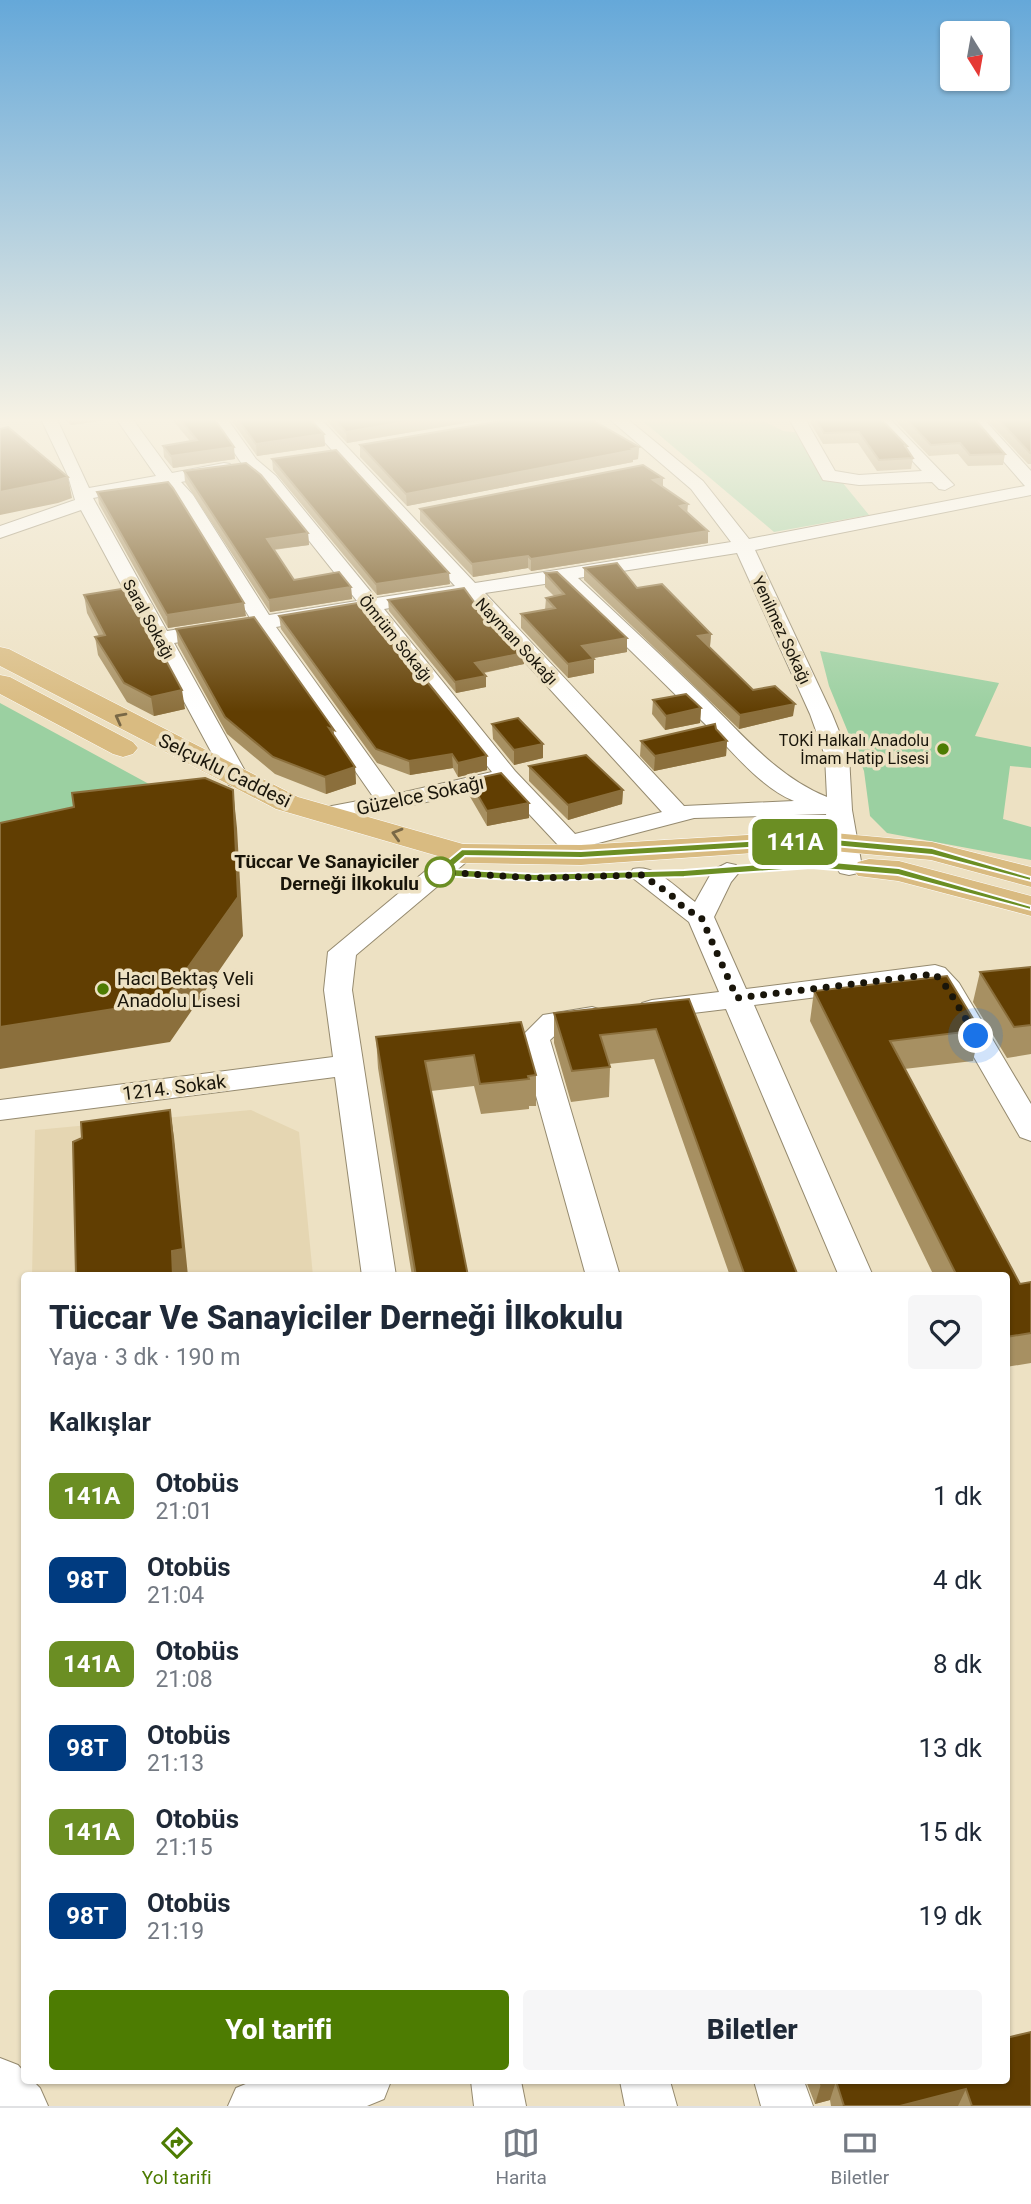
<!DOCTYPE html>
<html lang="tr">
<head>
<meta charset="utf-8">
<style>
	:root { --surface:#fff; --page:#f6f6f7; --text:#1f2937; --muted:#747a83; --line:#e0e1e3; --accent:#4d7c02 }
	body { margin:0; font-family:Roboto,sans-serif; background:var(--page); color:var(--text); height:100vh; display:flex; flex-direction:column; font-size:26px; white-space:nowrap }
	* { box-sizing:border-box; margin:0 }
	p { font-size:23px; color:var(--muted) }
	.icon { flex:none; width:38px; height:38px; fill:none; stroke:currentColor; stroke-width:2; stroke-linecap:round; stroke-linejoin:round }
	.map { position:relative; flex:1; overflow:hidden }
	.side { position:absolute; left:21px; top:1272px; width:989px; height:812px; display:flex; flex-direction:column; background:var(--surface); border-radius:7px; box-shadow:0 2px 5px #0004 }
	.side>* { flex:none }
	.badge { padding:0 14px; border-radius:10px; font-size:24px; line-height:46px }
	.needle { width:46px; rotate:169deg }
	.tools { position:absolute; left:940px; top:21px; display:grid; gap:14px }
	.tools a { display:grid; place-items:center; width:70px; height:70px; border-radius:7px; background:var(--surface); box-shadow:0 2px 5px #0004; font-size:35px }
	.you { position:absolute; width:35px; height:35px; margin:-18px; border:5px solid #fff; border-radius:50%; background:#1a73e8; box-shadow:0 0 0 10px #1a73e833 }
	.map>.badge { position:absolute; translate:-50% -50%; box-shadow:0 0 0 4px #fff }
	h2 { padding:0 28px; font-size:26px; line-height:63px }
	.round { display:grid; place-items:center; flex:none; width:74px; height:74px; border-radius:7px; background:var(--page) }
	.head { display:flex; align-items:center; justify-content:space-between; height:119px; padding:0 28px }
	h1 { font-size:33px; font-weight:800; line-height:52px }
	.cta { display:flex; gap:14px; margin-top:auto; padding:14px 28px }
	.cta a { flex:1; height:80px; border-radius:7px; background:var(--accent); color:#fff; font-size:28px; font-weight:800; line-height:80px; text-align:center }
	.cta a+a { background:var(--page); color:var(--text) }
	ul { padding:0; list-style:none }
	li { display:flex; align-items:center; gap:21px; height:84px; padding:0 28px }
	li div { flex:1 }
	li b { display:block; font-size:26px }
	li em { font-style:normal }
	li .badge { min-width:77px; font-weight:700; text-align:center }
	.tabs { display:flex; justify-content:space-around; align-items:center; height:98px; border-top:2px solid var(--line); background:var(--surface); font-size:19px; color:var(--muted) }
	.tabs a { display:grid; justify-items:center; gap:4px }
	.tabs .current { color:var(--accent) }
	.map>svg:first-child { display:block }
	.built { fill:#e5d6b2 }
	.green { fill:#9bd0a1 }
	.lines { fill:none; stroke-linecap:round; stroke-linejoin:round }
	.minor-casing { stroke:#958a6f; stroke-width:2 }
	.major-casing { stroke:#fff; stroke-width:1 }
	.minor { fill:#fff; fill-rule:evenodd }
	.major { fill:#d9bb81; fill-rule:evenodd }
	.wall { fill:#a79062 }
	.shaded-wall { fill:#8b6f3c }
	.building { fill:#613e02; stroke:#8b6f3c; stroke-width:2 }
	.oneway { stroke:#796846 }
	.line { fill:#6b8e23; stroke:#fff; stroke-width:2 }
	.walk { stroke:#19150a; stroke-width:7; stroke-dasharray:0 12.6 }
	.poi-dot { fill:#4d7c02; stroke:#ede1c3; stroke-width:2.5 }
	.stop-dot { fill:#fff; stroke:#6b8e23; stroke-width:3.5 }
	.labels { text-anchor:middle; stroke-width:7; stroke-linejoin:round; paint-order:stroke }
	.far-street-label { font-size:16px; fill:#19150a; stroke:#ede1c3 }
	.far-poi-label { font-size:16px; fill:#19150a; stroke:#ede1c3; text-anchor:end }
	.street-label { font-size:19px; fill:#19150a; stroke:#ede1c3 }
	.stop-label { font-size:19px; font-weight:bold; fill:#19150a; stroke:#ede1c3; text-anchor:end }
	.poi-label { font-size:19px; fill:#19150a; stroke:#ede1c3; text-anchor:start }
</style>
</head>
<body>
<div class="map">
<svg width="1031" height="2106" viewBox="0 0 1031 2106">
	<rect width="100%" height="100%" fill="#ede1c3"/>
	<!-- built -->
	<path class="built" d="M251 1110 299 1132 313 1276H32L35 1130Z"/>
	<!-- green -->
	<path class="green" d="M638 417H756L783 431 802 433 869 515 774 532Z
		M820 651 999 683 975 736 1031 747V768L1010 766 1003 819 1031 827V860L887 833 870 816 864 771 829 686Z
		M0 703 160 790 0 845Z"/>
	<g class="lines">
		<defs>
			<path id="minor" d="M40 417H56L89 488 156 476 115 417H131L172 473 224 463 230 464 233 468 230 472 181 482 193 495 269 615 357 601 264 484 244 467 210 417H226L256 459 276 476 376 598 455 586 302 417H319L475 583 731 542 691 489 607 417H625L703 481 749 539 1025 486 965 417H982L1031 471V495L755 550 832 714 849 756 852 810 862 867 858 873 849 875 840 873 836 867 826 814 694 818 587 846 594 855 590 860 581 863 572 860 502 785 390 810 325 821 316 819 313 814 316 809 374 798 257 630 174 643 250 780 247 785 238 787 229 785 81 510 0 538V526L75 500 68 476ZM164 485 177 498 250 618 167 631 93 498ZM737 553 810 714 825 756 827 797C777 777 741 733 703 696 662 656 620 617 578 578ZM558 582C607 627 654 673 701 720 729 747 758 786 794 801L684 806 485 593ZM465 596 662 812 575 834 515 771 384 609ZM365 612 492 772 396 794 276 627Z
				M788 417H804L835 471 859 475 922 471 871 417H888L954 485 945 490 939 489 932 482 859 485 823 480Z
				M462 845 471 848 475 853 471 858 356 955 352 990 396 1276H362L335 1077 0 1120V1100L333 1057 324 990 328 952 453 848Z
				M727 863 736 865 740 871 731 882 714 917 746 989 935 965 945 968 959 983 1031 1104V1141L1020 1137 937 993 928 983 754 1005 873 1276H839L726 1009 652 1018 642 1015 638 1009 642 1003 652 1000 719 992 689 922 629 875 633 869C656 864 677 889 695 902L713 870Z
				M592 1007 602 1010 606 1016 602 1022 562 1029 550 1040 620 1276H586L520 1038 543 1015Z
				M0 2058 18 2065 24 2072V2081H33L40 2088 48 2106H0Z
				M253 2081H391L384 2099 367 2106H228L236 2088Z
				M471 2081H521L526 2106H474Z
				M620 2081H670L677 2106H625Z
				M754 2081H804L813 2106H761Z"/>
			<path id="major" d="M0 647 9 649 298 797 463 844 581 845 812 831 932 842 1031 867V887L931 860 812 849 581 865 462 863 276 809 0 666Z
				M0 675 10 677 133 742 138 748 133 754 123 757 113 754 0 694Z
				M869 859 899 861 1031 896V916L898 881 858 876 853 869 858 862Z"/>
		</defs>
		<!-- minor casing -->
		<use href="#minor" class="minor-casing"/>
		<!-- major casing -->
		<use href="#major" class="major-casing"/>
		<!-- minor -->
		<use href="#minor" class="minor"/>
		<!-- major -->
		<use href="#major" class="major"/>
	</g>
	<!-- wall -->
	<path class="wall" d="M61 417H113L114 419 71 425Z
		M170 417H213L235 459 173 468 164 457 163 446 190 441Z
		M229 417H308L324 434 325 446 257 456Z
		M323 417H500L347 443Z
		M807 417H879L907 446 906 449 913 458 911 469 877 471 858 443 823 444Z
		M892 417H973L1005 454 1003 465 968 466 958 454 929 456Z
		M984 417H1031V464H1028Z
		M360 445 639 447 638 459 633 460V462L407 506 360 457Z
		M272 459 450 584 377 595 273 470Z
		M184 471 308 533 309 545 274 550 294 580 351 587 352 599 270 612 185 482Z
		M663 478V487L687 512 708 543 531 571 528 568 473 577 420 521V509Z
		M97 492 246 616 168 628 99 504Z
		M584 568 637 588 711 634 710 646 709 647 753 690 793 716 739 729 584 580Z
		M545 573 627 652 594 658V673L568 678 521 628V614L545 610 546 598 554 596 545 587Z
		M84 595 185 709 154 716 127 702 98 655 95 637 99 636 87 613Z
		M388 600 483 614 524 664 484 673 486 687 456 693 389 611Z
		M279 616 487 756V770L458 777 453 768 410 775 377 763 281 629Z
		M176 629 334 730V736L355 767 356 784 326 794 275 774 227 734 178 645Z
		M653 700 701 708 700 723 665 730 652 714Z
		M492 724 543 758 514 765 493 739Z
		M716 729 727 741 726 756 654 771 640 756 641 741Z
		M529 766 623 790 622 804 568 820 529 781Z
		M469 780 529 818 487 826 469 795Z
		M1031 967V1054L1007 1058 973 1002 980 972Z
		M814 991 980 1030 973 1061 904 1069 1020 1284 1031 1282V1363L1006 1367V1276H934L810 1021Z
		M689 999 798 1276H730L654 1059 609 1064 610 1067 609 1097 571 1102 554 1043V1013Z
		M521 1022 536 1075V1106H529V1109L481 1114 474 1086 431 1091 468 1276H412L378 1068 376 1037Z
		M806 2081H1006L1031 2106H831L830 2100 815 2104Z"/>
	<!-- shaded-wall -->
	<path class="shaded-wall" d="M69 417H113L114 419 71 425Z
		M433 417H500L347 443 346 432Z
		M324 434 325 446 257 456 256 444Z
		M234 447 235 459 173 468 171 456Z
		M639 447 638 459 633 460V462L407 506 406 494Z
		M68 477 72 498 58 503 0 515V492Z
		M663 478V489L653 480Z
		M688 504 687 515 680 506Z
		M708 531V543L531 571V559Z
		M308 533 309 545 268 550 267 539Z
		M528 556V568L473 577 472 564Z
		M449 573 450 584 377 595 376 584Z
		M351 587 352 599 270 612 269 600Z
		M244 603 246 616 168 628 167 615Z
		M711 634 710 646 697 649 698 636Z
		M627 638V652L582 660V646Z
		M524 653V664L476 674 475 663Z
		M594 659V673L568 678V664Z
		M486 676V687L456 693 455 682Z
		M182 690 185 709 154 716 151 697Z
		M795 704 793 716 739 729 740 715Z
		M701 708 700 723 665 730 666 716Z
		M727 741 726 756 654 771 655 756Z
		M543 744V758L514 765V750Z
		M452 754 453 768 410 775 409 761Z
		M487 756V770L458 777V763Z
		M355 767 356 784 326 794 325 777Z
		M233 790 237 828 243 936 170 1042 0 1069V1027Z
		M623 790 622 804 568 820V805Z
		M529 803V818L487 826V811Z
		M170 1110 174 1137 188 1276H173Z
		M836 2081 830 2100 815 2104 821 2084Z
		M966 2089 958 2106H900Z"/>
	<!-- building -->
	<path class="building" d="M178 417H213L234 447 171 456 163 446 197 440Z
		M236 417H308L324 434 256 444Z
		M332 417H433L346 432Z
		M524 417H587L639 447 632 449 634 450 406 494 360 445Z
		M814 417H879L907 446H905L913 458 879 460 859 432 824 433Z
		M904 417H973L1005 454 970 455 960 443 931 445Z
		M996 417H1031V453H1030Z
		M8 427 68 477 55 481 0 492V429Z
		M336 450 449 573 376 584 272 459Z
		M246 463 261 475 308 533 267 539 294 580 339 572 351 587 269 600 184 471Z
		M643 465 663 478 653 480 688 504 680 506 708 531 531 559 528 556 472 564 420 509Z
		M168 482 173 488 244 603 167 615 97 492Z
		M617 563 637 588 662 584 711 634 698 636 753 690 775 686 795 704 740 715 584 568Z
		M557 572 627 638 582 646 594 659 568 664 521 614 555 608 546 598 564 594 545 573Z
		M127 588 182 690 151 697 124 683 95 637 105 635 84 595Z
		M464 588 483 614 487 613 524 653 475 663 486 676 455 682 388 600Z
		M363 602 487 756 458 763 452 754 409 761 376 749 279 616Z
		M254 617 334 730 329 728 355 767 325 777 273 757 225 717 176 629Z
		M686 694 701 708 666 716 653 700Z
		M518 718 543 744 514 750 492 724Z
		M715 724 716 729 727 741 655 756 641 741Z
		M586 755 623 790 568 805 529 766Z
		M501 773 529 803 487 811 469 780Z
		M205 778 233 790 238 897 164 1001 0 1027V823L74 807 72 793Z
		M1031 967V1025L1014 1027 980 972Z
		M947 976 980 1030 890 1041 1020 1284 1031 1282V1333L1006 1337V1276H957L814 991Z
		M689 999 798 1276H745L656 1029 600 1035 610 1067 572 1071 554 1013Z
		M521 1022 536 1075 528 1076 529 1079 480 1084 474 1055 425 1061 468 1276H416L376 1037Z
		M170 1110 183 1249 172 1251 173 1276H76L73 1142 82 1138 81 1122Z
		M1031 2032V2106H972L966 2089 900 2106H844L836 2081H1006V2038Z
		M820 2081H835L821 2084Z"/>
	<!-- one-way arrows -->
	<defs><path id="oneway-chevron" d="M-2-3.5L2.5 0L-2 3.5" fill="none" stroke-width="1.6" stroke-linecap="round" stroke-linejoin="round" transform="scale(1.75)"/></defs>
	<g class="oneway">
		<use href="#oneway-chevron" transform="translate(120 718) rotate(-152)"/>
		<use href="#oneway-chevron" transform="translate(397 834) rotate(-164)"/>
	</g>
	<!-- sky -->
	<linearGradient id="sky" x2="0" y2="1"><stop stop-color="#65a8d9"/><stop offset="0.59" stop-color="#f7f2e4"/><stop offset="1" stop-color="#f7f2e4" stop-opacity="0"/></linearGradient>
	<rect width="1031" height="712" fill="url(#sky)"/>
	<!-- line -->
	<path class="line" d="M812 837 932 848 1031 877V881L932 855 812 844 581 858 465 856 450 869 535 874 684 870 811 860 899 868 1031 906V910L898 875 811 868 684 877 535 881 440 876 434 872 462 849 581 851Z"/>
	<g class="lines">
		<!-- walk -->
		<path class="walk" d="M440 872 535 878 642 875 670 894 685 909 701 917 737 998 935 974 948 989 976 1036"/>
	</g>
	<!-- markers -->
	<g class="poi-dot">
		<circle cx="943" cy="749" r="7"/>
		<circle cx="103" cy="989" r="7"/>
	</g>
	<circle class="stop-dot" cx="440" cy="872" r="14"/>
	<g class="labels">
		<!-- far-street labels -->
		<g class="far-street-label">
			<text transform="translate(149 619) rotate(61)" y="6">Saral Sokağı</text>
			<text transform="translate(782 630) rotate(65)" y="6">Yenilmez Sokağı</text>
			<text transform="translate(396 638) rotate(51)" y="6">Ömrüm Sokağı</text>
			<text transform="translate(517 641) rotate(47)" y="6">Nayman Sokağı</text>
		</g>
		<!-- far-poi labels -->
		<g class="far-poi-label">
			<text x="929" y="746">TOKİ Halkalı Anadolu<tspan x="929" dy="18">İmam Hatip Lisesi</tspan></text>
		</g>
		<!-- street labels -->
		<g class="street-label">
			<text transform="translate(225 770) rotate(26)" y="7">Selçuklu Caddesi</text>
			<text transform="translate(420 795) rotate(-12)" y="7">Güzelce Sokağı</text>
			<text transform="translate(174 1087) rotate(-7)" y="7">1214. Sokak</text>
		</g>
		<!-- stop labels -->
		<g class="stop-label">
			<text x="419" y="868">Tüccar Ve Sanayiciler<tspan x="419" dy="22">Derneği İlkokulu</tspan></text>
		</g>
		<!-- poi labels -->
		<g class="poi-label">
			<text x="117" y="985">Hacı Bektaş Veli<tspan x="117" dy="22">Anadolu Lisesi</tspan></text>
		</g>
	</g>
</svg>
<div class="tools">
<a><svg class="needle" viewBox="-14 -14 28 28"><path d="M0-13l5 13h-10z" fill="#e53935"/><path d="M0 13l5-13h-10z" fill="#747a83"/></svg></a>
</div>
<div class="you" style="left:976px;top:1036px"></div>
<b class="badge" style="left:795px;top:842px;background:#6b8e23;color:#fff">141A</b>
<section class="side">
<div class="head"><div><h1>Tüccar Ve Sanayiciler Derneği İlkokulu</h1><p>Yaya · 3 dk · 190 m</p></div><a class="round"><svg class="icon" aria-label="heart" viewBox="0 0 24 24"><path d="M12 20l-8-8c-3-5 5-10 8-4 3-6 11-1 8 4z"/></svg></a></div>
<h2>Kalkışlar</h2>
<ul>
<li><span class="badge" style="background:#6b8e23;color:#fff">141A</span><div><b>Otobüs</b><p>21:01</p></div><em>1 dk</em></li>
<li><span class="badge" style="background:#003b80;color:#fff">98T</span><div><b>Otobüs</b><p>21:04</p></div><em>4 dk</em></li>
<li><span class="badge" style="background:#6b8e23;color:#fff">141A</span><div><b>Otobüs</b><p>21:08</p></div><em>8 dk</em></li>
<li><span class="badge" style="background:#003b80;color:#fff">98T</span><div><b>Otobüs</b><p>21:13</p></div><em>13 dk</em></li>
<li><span class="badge" style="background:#6b8e23;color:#fff">141A</span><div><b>Otobüs</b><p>21:15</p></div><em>15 dk</em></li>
<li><span class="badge" style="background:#003b80;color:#fff">98T</span><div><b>Otobüs</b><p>21:19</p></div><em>19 dk</em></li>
</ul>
<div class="cta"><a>Yol tarifi</a><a>Biletler</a></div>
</section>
</div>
<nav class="tabs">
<a class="current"><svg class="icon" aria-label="directions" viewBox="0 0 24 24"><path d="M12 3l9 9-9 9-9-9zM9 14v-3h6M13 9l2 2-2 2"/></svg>Yol tarifi</a>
<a><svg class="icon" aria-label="map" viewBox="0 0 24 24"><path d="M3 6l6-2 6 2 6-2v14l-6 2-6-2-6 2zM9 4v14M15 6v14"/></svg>Harita</a>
<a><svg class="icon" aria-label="tickets" viewBox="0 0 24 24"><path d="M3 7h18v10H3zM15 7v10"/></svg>Biletler</a>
</nav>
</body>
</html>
